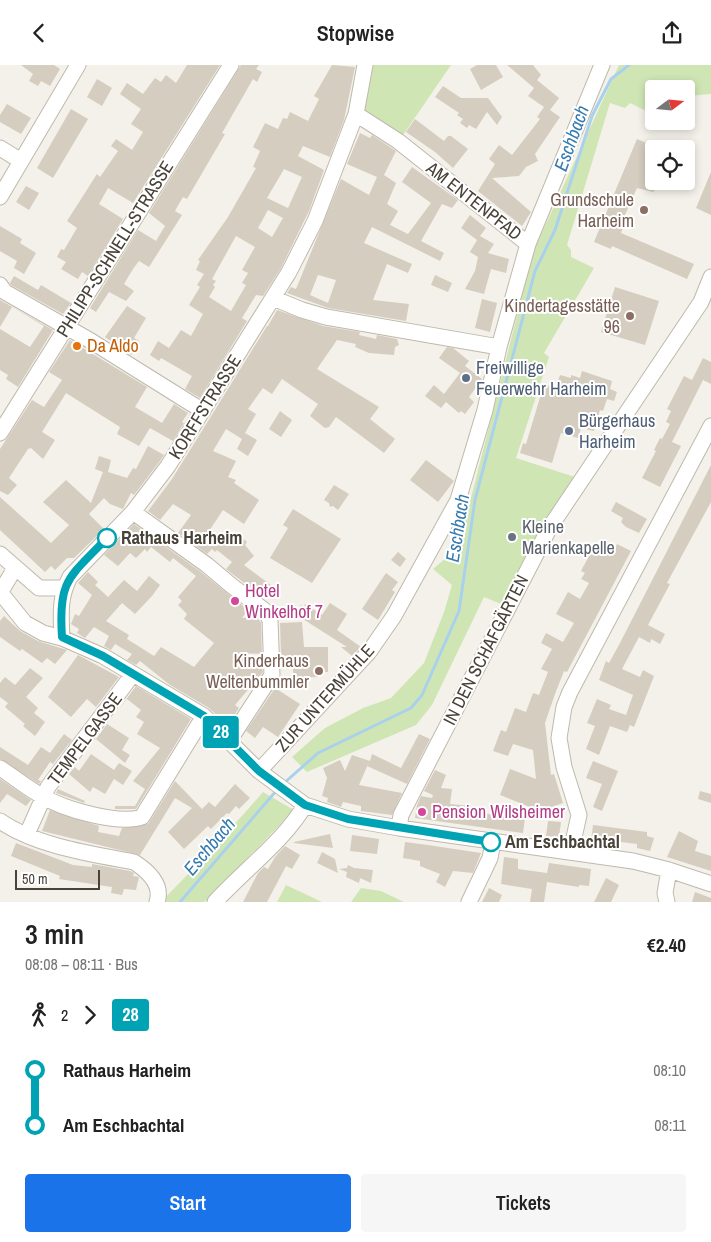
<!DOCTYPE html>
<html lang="en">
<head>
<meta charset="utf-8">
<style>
	:root { --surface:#fff; --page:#f6f6f6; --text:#222; --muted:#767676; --accent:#1a73e8 }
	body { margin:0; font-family:"Archivo Narrow",sans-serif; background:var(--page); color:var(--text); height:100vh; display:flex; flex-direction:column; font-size:19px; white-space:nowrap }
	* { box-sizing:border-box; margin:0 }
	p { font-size:16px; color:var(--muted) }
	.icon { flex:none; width:28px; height:28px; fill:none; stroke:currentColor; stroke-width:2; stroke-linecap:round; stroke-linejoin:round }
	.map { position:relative; height:837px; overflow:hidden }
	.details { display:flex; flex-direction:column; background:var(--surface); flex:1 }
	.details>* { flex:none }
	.badge { padding:0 10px; border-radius:4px; font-size:18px; line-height:32px }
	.needle { width:32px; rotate:74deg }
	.fabs { position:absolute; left:645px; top:15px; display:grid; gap:10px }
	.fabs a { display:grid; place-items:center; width:50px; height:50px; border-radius:5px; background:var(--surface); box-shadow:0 2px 8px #0003; font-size:25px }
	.scale { position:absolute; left:15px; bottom:12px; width:85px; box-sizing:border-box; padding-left:5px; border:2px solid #484238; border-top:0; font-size:14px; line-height:18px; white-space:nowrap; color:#484238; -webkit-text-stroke:4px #fff; paint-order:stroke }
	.map>.badge { position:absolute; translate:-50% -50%; box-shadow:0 0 0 2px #fff }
	.legs { display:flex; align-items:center; gap:8px; height:55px; padding:0 25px; font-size:16px }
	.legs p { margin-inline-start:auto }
	.overview { display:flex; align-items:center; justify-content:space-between; height:85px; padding:0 25px }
	h1 { font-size:28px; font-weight:600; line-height:38px }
	.button { display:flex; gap:10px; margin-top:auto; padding:10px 25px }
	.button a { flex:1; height:58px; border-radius:5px; background:var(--accent); color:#fff; font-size:20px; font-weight:600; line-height:58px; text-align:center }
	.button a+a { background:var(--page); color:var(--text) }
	ul { padding:0 25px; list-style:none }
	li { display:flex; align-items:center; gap:18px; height:55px; font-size:19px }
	li i { display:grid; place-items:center; width:8px; height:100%; margin:0 6px; background:currentColor }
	li i::after { content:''; width:12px; height:12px; margin:-6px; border:4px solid; border-radius:50%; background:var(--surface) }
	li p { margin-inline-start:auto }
	li:first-child i { background:linear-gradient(#0000 50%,currentColor 0) }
	li:last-child i { background:linear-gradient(currentColor 50%,#0000 0) }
	header { display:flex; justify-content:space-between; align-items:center; height:65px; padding:0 25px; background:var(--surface); font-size:22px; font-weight:600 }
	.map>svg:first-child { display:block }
	.green { fill:#cfe6b4 }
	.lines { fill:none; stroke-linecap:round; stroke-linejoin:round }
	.stream { stroke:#a9d1ed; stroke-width:3 }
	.building { fill:#d5cdbf; fill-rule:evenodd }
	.minor-casing { stroke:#bfb9ac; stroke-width:17 }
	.minor { stroke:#fff; stroke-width:15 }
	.line-1-casing { stroke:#fff; stroke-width:11 }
	.line-1 { stroke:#00a3b4; stroke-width:8 }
	.education-dot { fill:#8d6e63; stroke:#fff; stroke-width:2 }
	.food-dot { fill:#e8710a; stroke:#fff; stroke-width:2 }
	.service-dot { fill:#5c6f8a; stroke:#fff; stroke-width:2 }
	.worship-dot { fill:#6b7280; stroke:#fff; stroke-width:2 }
	.stop-1-dot { fill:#fff; stroke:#00a3b4; stroke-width:2.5 }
	.hotel-dot { fill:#d1479c; stroke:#fff; stroke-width:2 }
	.labels { text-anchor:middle; stroke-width:4; stroke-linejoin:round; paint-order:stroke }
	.education-label { font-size:18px; fill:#785e54; stroke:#fff; text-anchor:end }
	.street-label { font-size:18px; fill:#484238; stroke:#fff }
	.food-label { font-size:18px; fill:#c56008; stroke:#fff; text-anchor:start }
	.service-label { font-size:18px; fill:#4e5e75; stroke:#fff; text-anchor:start }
	.worship-label { font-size:18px; fill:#5b616d; stroke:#fff; text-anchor:start }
	.stop-label { font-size:18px; font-weight:bold; fill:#484238; stroke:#fff; text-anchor:start }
	.hotel-label { font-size:18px; fill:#b23c85; stroke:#fff; text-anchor:start }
	.water-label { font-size:19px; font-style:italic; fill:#357baf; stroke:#fff }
</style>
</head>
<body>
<header><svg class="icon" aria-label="back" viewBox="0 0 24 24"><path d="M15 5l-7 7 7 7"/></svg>Stopwise<svg class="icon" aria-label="share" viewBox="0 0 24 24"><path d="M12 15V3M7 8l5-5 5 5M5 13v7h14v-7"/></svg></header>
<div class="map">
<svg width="711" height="837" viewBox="0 0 711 837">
	<rect width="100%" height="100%" fill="#f4f1ea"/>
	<!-- green -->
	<path class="green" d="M373 0H451L401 73 365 45Z
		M619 0H711V29L686 31V24H654V50L630 38 625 43 610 38 567 180 571 185V192L594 203 544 288 549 292 516 393 578 413 544 458 501 539 484 532 432 640 416 660 307 707 292 692 325 663 363 643 391 633 424 598 444 547 452 520 433 504 453 487 472 429 533 187Z
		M263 727 294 745 208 834 204 837H161L216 780Z
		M286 820 322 837H277Z
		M361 823 381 826 404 837H351Z"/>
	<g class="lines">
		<!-- stream -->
		<path class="stream" d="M283 719 318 688 411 643 422 630 459 546 475 435 535 206 555 165 592 51 611 14 629 0
			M180 837 277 725"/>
	</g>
	<!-- building -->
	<path class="building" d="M21 0H54L60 4 50 21 41 16 38 21 29 16 33 9Z
		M187 0H220L133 138 108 123 99 139 123 154 88 211 82 207 78 214 61 204 66 197 57 192 61 184 64 185 77 163 67 156 97 109 100 112 118 86 111 81 116 74 132 85 143 67 131 59 141 44 120 29 127 18 143 29 155 13 161 17 166 10 176 18Z
		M241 0H259L256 4 262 7 257 17 253 14 222 68 225 69 187 134 183 132 172 151 175 146 182 150 149 202 139 196 133 204 124 219 134 226 126 236 109 227 96 247 90 243 138 165 156 176 165 161 149 148Z
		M332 0 355 2 344 55 330 92 303 81 298 91 324 105 309 146 281 203 263 231 256 230 242 253 247 256 200 333 185 324 192 311 161 293 159 296 150 290 158 276 169 283 181 265 191 271 203 249 189 240 200 222 197 220 204 209 196 205 200 196 198 195 228 152 256 103 253 102 260 86 253 82 265 58 278 64 283 53 287 54 290 47 308 56 319 34 314 31ZM284 104 302 112 288 143 267 133ZM268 145 283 153 272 172 258 163ZM236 171 255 182 242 205 248 208 242 218 246 220 231 246 209 232 215 222 213 220 216 216 212 214Z
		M477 0H496L503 12 481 25 470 4Z
		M507 0H533L541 10 537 15 559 33 550 45 560 52 535 89 538 96 526 102 519 111 492 113 531 147 522 161 478 126 495 99 489 94 499 80 512 90 540 54 537 52 544 42 528 31 534 23Z
		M97 14 112 23 102 41 87 32Z
		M443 21 461 33H488L502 52 497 60 487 47 476 64 469 60 467 63 460 58 463 54 457 50 459 48 435 32Z
		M7 39 31 53 21 69 0 57V50Z
		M71 44 88 54 53 113 37 103Z
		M415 54 444 76 448 71H451L468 84 453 103 435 87 406 67Z
		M360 68 370 73 372 70 396 86 384 110 396 118 387 139 398 146 390 160 408 169 431 138 402 117 412 102 458 135 452 143 442 139 421 176 444 188 440 196 372 162 364 178 412 199 408 208 387 199 373 235 409 239 406 256 328 243 287 228 291 222 296 224 341 114 369 130 377 112 347 99ZM318 210 336 215 328 238 310 230Z
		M637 74 654 81 650 91 654 93V116H663L653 127 637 123 621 159 624 160 621 168 694 199 687 214 612 181 611 184 594 177Z
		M711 107V150L696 143Z
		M26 121 39 128 29 145 16 137Z
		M470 150 486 163 480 171 494 179 488 188 509 194 506 208 491 204 484 229 465 224 475 206 478 192 470 187 477 175 461 163Z
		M0 161 22 174 20 178 36 188 24 209 14 203 17 196 0 186Z
		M435 210 452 218 448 227 431 220Z
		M14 211 38 225 41 220 71 238 63 249 11 220 10 218Z
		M615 222 659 236 645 280 601 267Z
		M482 234 497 238 490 267 475 263Z
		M0 235 53 265 18 322 6 314 8 310 0 305V264L30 282 44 261 12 242 0 262Z
		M127 241 146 253 134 273 139 276 131 290 105 272Z
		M277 245 323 261 360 267 359 270 376 274 377 270 397 274 399 280 395 282 394 290 369 288 355 282 356 279 337 275 317 304 379 342 370 354 395 374 384 388 336 352 329 362 325 363 310 351 318 339 282 314 272 329 263 323 248 344 256 349 245 368 257 375 248 391 237 384 242 374 226 364 213 386 236 396 228 412 236 415 234 418 259 435 244 459 223 445 209 466 227 481 238 469 247 477 245 480 254 491 244 500 276 524 269 532 263 526 260 530 226 504 232 497 217 485 215 487 212 484 207 489 178 468 191 450 173 439 160 455 148 446 172 414 267 261H268Z
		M70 275 147 322 135 342 162 358 174 339 188 348 182 357 184 358 173 376 150 363 139 381 117 369 120 362 66 328 42 367 55 375 43 394 31 383 28 384 9 413 17 420 8 430 0 426V384L32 335 44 342 62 315 49 307Z
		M447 282 453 283 469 296 465 301 482 314 469 332 474 337 465 349 461 346 459 348 446 337 441 343 425 331 434 320 444 329 460 308 439 293Z
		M703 293 711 297V319L703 315 672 377 681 381 660 422 642 413 656 386 654 385 660 373 662 374 670 359 666 357 671 346 667 344 684 311 692 315Z
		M582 306 612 316 610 324 617 327 614 336 607 334 603 346 600 345 594 366 581 363 578 373 561 368 552 398 520 388 523 378 526 379 544 319 556 323 560 310 571 313V310L580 313Z
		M280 346 292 355 281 372 269 364Z
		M148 381 164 390 160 396 134 430 131 428 123 444 110 439 104 433 89 449 104 464 74 493H67L55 505 51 501 45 507 0 465V432L51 478 69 460 43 437 66 415 91 438 103 407 95 404 99 391 111 395 108 407 127 413 133 403 136 404Z
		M426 395 454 416 438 437 410 415Z
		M711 400V437L667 518 670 519 648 560 665 569 660 579 651 574 650 578 639 572 622 604 640 612 643 605 654 611 634 662 630 660 627 667 610 661 599 690 586 684 595 661 587 658 597 634 611 640 609 644 626 650 633 630 599 615 606 596 609 598 620 578Z
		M334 420 349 429 338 445 333 441 330 442 329 438 324 435Z
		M616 437 647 454 639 468 626 462 621 457 623 453 611 446Z
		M293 444 341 474 312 518 270 493 288 463 283 460Z
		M134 459 201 507 248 545 242 553 257 552 261 558 262 589 242 588 262 603 263 607 235 640 239 643 228 660 209 643 170 620 140 596 136 600 127 595 132 589 115 579 111 585 104 581 109 571 94 562 85 573 77 568 79 564 71 559 75 549 79 551 92 530 78 518 88 507 98 517 95 520 108 532 124 515 137 526 149 511 160 520 152 531 135 549 122 538 106 556 129 570 127 574 154 591 161 582 194 602 214 578 184 554 187 549 178 540 182 536 178 532 196 511 173 493 170 497 151 482 147 487 145 484 136 493 130 488 118 501 104 490Z
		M596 478 613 487 617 479 631 486 567 607 564 606 555 629 545 658 551 710 554 709 563 738 540 746 500 730 510 704 536 714 533 685 513 679 508 691 493 686 501 665 506 667 515 643 526 647 533 628 539 630 548 607 541 604 552 584 541 578 546 568 563 577 574 558 556 549 568 527 580 534 589 518 581 514 585 508 581 506Z
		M398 487 406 494 400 502 391 495Z
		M386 508 398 517 392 525 395 527 378 555 362 544Z
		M330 538 347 549 337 565 361 582 352 591 341 582H347L295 549 301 540 304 542 305 539 322 550Z
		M4 551 20 566 38 576 67 585 55 599 47 593 42 598 22 584 20 586 0 572V556Z
		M302 557 304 582H328V607H320L319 612 293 613V592L281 590 280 558Z
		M78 590 119 612 96 642 87 634 71 652 48 632Z
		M30 603 43 613 26 632 38 643 34 648 45 657 35 671 23 661 25 659 5 642 8 638 0 632V618L5 612 15 620Z
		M136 621 191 654 136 744H115V741H135L145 724 133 716 160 683 137 669 144 657 136 652 141 645 127 634 119 644Z
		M275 623 300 639 278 672 263 662 255 673 246 666Z
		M107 659 129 673 122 685 130 690 125 698 96 674Z
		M64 669 72 675 53 699 50 697 38 715 41 716 39 719 0 694V682L28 700 41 682 50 688Z
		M419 669 430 674 407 719 367 701 369 697 359 720 402 728 392 750 361 746V741L343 737 341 742 327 737 328 733 322 731 327 713 323 703 340 695 345 706 352 690 370 696 372 689 401 703Z
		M91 689 114 705 119 698 132 706 123 720 114 714 105 729 93 722 90 727 69 709 75 702 79 706Z
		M593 696 618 706 602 746 593 742 602 719 586 713Z
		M435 705 446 710 441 723 452 724 450 739 471 741 470 747 525 753 523 768 415 753 417 740 421 731 432 733 433 730 424 726Z
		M0 714 31 735 26 741 7 729 0 738Z
		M175 716 202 744 209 737 215 742 235 719 250 733 239 744 236 741 229 749 227 748 211 764 208 761 184 784 168 767 192 743 175 733 140 790 42 766 50 745 99 761 98 767 119 771 122 763 148 759Z
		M58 724 85 736 84 738 56 728Z
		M700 726 711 729V738L698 734Z
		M548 756 561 757 559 772 546 771Z
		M593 760 647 767V771L654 773 650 786 637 783V779L605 775V779L591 777Z
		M679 766 698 776 695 786 711 791V806L667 792Z
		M330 769 333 783 294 778V777Z
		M352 770 379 774 377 789 350 786Z
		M405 777 428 780 481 788 473 808 453 806 445 822 436 817 440 809 420 801V796L403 793Z
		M16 778 73 800 92 802V799L130 806 134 808 133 811 139 812 136 825 124 824 122 830 111 828 112 822 59 814 60 811 11 791Z
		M285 781 300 790 292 804 286 801 267 837H243L258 808 264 802 268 804 275 792Z
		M322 787 335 794 338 808 317 798Z
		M504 792 518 794V804L547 808 549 798 591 804 589 821 579 820V822L547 817 544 837H530L532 824 501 819Z
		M348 800 354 803 373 805 371 818 360 813 359 818 346 812 347 807 339 804 347 803Z
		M606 813 619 820 611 837H594Z
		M489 823 502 830 499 837H482Z
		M695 827 711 833V837H692Z"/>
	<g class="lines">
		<defs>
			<path id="minor" d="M356 49 398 76 528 179
				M0 83 21 96
				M0 132 78 0
				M0 220 5 227 91 276 203 346
				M273 233 302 245 326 252 499 282
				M0 368 231 0
				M133 447 207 500 232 521 264 545 270 555 272 610 229 676
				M0 489 39 523H64
				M0 527 25 558 43 568 62 573 103 591 204 651 259 706 305 740 348 754 399 763 633 796 669 805 711 819
				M0 528 15 503
				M62 573C61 551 59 532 70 512L133 447 168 401 289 207 315 156 356 49 365 0
				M0 703C14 712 27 723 42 731 63 744 118 760 142 752L204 651
				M259 706 369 587 394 551 458 435 485 345 499 282 528 179 602 0
				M0 756C36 781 91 789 134 797 148 806 163 819 157 837
				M399 763 401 750 550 462 701 237 711 212
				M27 769 48 722 133 609
				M571 786 579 750 564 702 559 673 564 642 570 627 711 361
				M215 837C243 806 285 775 305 740
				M469 837 490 793 493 777
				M667 837 665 828 669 805"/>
		</defs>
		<!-- minor casing -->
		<use href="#minor" class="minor-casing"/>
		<!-- minor -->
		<use href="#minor" class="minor"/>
	</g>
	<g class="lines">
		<defs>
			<path id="line-1" d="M107 473C69 513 58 514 62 572L103 591 204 651 259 706 305 740 348 754 491 777"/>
		</defs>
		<!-- line-1 casing -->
		<use href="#line-1" class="line-1-casing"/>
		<!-- line-1 -->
		<use href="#line-1" class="line-1"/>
	</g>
	<!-- markers -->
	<g class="education-dot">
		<circle cx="644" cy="145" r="5"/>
		<circle cx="630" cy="251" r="5"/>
		<circle cx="319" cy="606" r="5"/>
	</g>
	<circle class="food-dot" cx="77" cy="281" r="5"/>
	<g class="service-dot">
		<circle cx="466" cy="313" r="5"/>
		<circle cx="569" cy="366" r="5"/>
	</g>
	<circle class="worship-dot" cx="512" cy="472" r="5"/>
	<g class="stop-1-dot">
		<circle cx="107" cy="473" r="9"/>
		<circle cx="491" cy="777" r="9"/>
	</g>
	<g class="hotel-dot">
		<circle cx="235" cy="536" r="5"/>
		<circle cx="422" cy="747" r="5"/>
	</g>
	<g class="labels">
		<!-- education labels -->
		<g class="education-label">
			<text x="634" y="141">Grundschule<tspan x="634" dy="21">Harheim</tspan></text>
			<text x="620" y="247">Kindertagesstätte<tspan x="620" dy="21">96</tspan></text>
			<text x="309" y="602">Kinderhaus<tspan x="309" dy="21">Weltenbummler</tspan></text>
		</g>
		<!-- street labels -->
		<g class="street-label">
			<text transform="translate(474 136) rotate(38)" y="6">AM ENTENPFAD</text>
			<text transform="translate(115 184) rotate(-58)" y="6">PHILIPP-SCHNELL-STRASSE</text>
			<text transform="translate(205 342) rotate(-58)" y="6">KORFFSTRASSE</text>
			<text transform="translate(486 585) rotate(-63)" y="6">IN DEN SCHAFGÄRTEN</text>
			<text transform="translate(325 633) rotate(-48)" y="6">ZUR UNTERMÜHLE</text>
			<text transform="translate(85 674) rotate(-53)" y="6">TEMPELGASSE</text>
		</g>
		<!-- food labels -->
		<g class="food-label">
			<text x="87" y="287">Da Aldo</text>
		</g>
		<!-- service labels -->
		<g class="service-label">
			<text x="476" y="309">Freiwillige<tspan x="476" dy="21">Feuerwehr Harheim</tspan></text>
			<text x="579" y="362">Bürgerhaus<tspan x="579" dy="21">Harheim</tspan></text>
		</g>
		<!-- worship labels -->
		<g class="worship-label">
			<text x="522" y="468">Kleine<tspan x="522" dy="21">Marienkapelle</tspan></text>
		</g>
		<!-- stop labels -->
		<g class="stop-label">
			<text x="121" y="479">Rathaus Harheim</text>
			<text x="505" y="783">Am Eschbachtal</text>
		</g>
		<!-- hotel labels -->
		<g class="hotel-label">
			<text x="245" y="532">Hotel<tspan x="245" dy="21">Winkelhof 7</tspan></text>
			<text x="432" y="753">Pension Wilsheimer</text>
		</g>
		<!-- water labels -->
		<g class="water-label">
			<text transform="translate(571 73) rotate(-70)" y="7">Eschbach</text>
			<text transform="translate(457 463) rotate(-81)" y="7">Eschbach</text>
			<text transform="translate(209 781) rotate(-50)" y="7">Eschbach</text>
		</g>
	</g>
</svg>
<div class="fabs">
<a><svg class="needle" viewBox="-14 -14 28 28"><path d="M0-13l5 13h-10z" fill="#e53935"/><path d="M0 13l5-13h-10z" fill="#767676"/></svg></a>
<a><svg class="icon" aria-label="locate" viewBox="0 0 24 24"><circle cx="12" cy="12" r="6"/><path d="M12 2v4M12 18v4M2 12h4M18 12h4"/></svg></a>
</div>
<div class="scale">50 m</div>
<b class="badge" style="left:221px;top:667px;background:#00a3b4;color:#fff">28</b>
</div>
<section class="details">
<div class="overview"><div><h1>3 min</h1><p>08:08 – 08:11 · Bus</p></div><b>€2.40</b></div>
<div class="legs"><svg class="icon" aria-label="walk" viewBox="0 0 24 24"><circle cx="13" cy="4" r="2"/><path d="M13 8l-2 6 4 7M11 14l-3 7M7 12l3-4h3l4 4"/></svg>2<svg class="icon" aria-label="forward" viewBox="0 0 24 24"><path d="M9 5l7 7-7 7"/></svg><b class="badge" style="background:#00a3b4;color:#fff">28</b></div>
<ul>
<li><i style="color:#00a3b4"></i><b>Rathaus Harheim</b><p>08:10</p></li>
<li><i style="color:#00a3b4"></i><b>Am Eschbachtal</b><p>08:11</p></li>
</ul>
<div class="button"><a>Start</a><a>Tickets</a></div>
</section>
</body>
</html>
